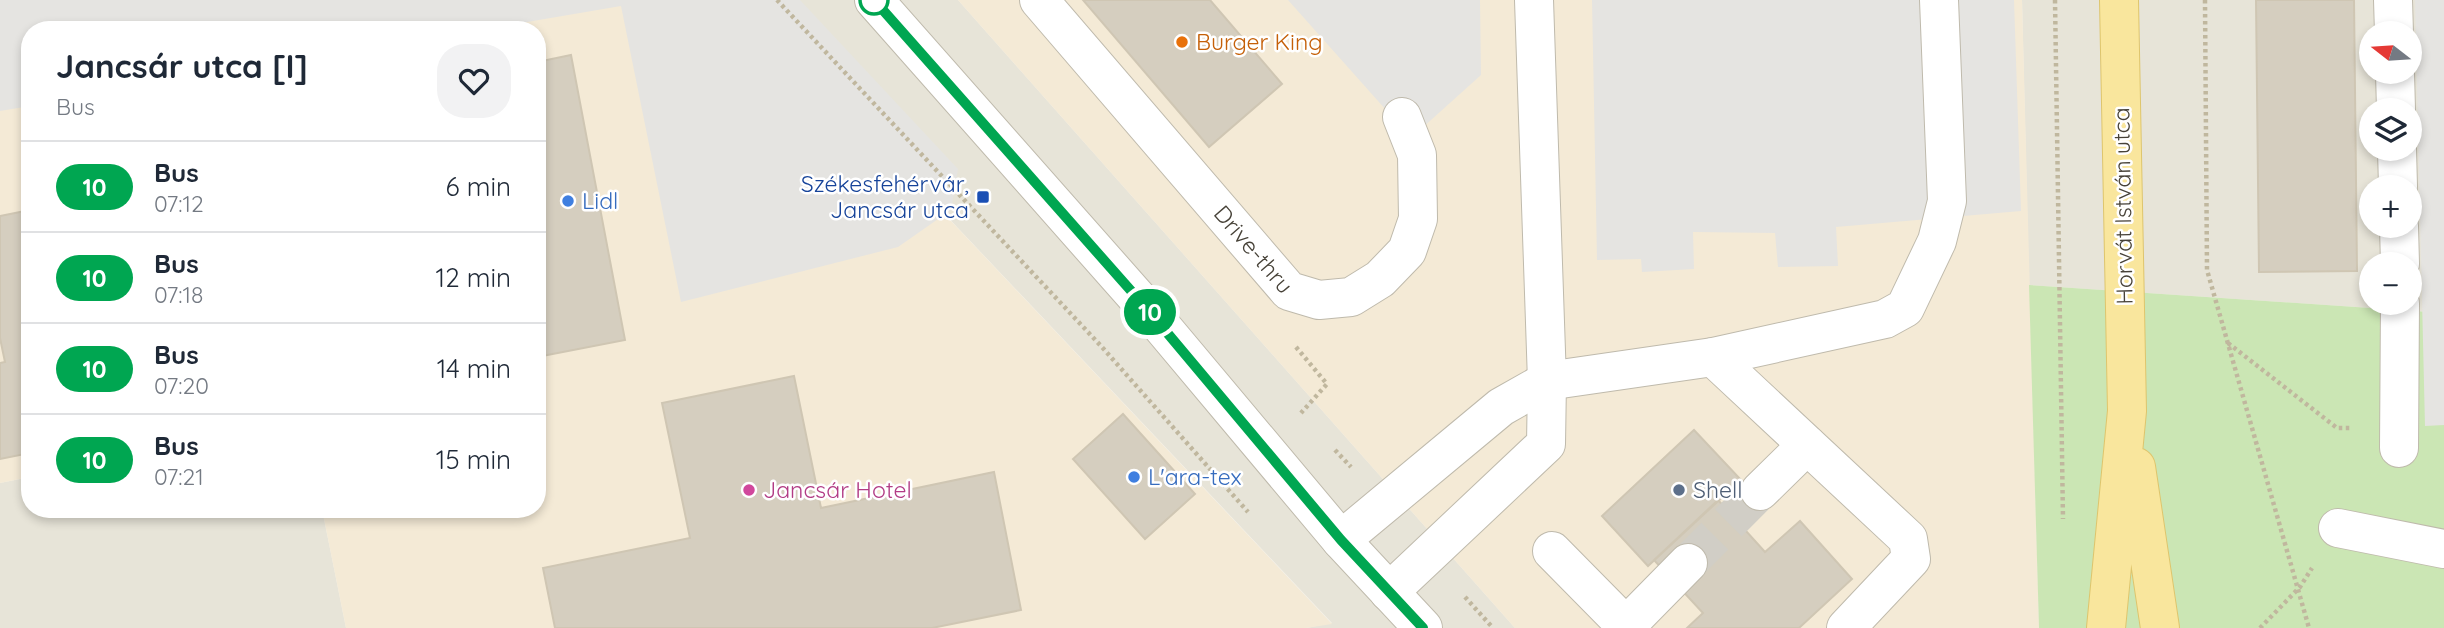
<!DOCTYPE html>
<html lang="en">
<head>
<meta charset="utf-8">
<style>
	:root { --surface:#fff; --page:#f2f2f3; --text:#1f2937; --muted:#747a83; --line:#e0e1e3 }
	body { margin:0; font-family:Quicksand,sans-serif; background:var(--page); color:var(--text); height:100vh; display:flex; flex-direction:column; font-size:26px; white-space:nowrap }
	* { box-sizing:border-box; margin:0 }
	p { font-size:23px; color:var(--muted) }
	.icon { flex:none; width:38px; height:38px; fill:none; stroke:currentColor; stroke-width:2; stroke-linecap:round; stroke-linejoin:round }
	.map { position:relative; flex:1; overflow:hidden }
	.sheet { position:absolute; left:21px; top:21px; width:525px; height:497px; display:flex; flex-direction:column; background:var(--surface); border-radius:28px; box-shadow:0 4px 10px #0003 }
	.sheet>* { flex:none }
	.badge { padding:0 14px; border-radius:23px; font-size:24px; line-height:46px }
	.needle { width:46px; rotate:287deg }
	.controls { position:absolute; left:2359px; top:21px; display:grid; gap:14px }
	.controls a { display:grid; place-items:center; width:63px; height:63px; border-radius:50%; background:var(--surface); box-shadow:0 4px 10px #0003; font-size:35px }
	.map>.badge { position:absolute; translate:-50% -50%; box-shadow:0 0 0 4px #fff }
	.round { display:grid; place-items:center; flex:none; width:74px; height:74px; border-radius:28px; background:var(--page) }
	.head { display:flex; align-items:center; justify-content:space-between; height:119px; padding:0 35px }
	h1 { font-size:33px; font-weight:700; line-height:52px }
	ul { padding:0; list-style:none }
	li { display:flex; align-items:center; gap:21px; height:91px; padding:0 35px; border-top:2px solid var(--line) }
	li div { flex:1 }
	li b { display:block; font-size:26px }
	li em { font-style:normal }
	li .badge { min-width:77px; font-weight:700; text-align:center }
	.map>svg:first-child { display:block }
	.residential { fill:#e7e4d8; fill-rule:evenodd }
	.commercial { fill:#f4ead6 }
	.green { fill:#cbe6b4 }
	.parking { fill:#e5e4e1 }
	.building { fill:#d5cebf; stroke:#cfc6b3; stroke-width:2 }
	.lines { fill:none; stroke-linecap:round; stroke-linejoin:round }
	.minor-tunnel { stroke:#d1cec6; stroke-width:38; stroke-dasharray:38 19; stroke-linecap:butt }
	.minor-casing { stroke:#bfbaac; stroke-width:40 }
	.major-casing { stroke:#dec56d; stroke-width:40 }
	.path { stroke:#c0b79e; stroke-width:4.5; stroke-dasharray:3.5 3.5; stroke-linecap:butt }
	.minor { stroke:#fff; stroke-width:38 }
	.major { stroke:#f9e69d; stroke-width:38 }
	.line-casing { stroke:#fff; stroke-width:16 }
	.line { stroke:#00a651; stroke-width:10 }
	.stop-dot { fill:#fff; stroke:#00a651; stroke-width:3.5 }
	.food-dot { fill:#e8710a; stroke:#fff; stroke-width:2.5 }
	.transit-dot { fill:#1a4fb4; stroke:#fff; stroke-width:2.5 }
	.shop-dot { fill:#3f7fe0; stroke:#fff; stroke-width:2.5 }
	.hotel-dot { fill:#d1479c; stroke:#fff; stroke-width:2.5 }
	.service-dot { fill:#5c6f8a; stroke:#fff; stroke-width:2.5 }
	.labels { text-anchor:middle; stroke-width:5; stroke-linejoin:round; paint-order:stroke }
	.food-label { font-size:23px; fill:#c56008; stroke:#fff; text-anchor:start }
	.transit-label { font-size:23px; fill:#164399; stroke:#fff; text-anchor:end }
	.shop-label { font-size:23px; fill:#366cbe; stroke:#fff; text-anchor:start }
	.street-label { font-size:23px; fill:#474238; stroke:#fff }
	.hotel-label { font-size:23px; fill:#b23c85; stroke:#fff; text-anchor:start }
	.service-label { font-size:23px; fill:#4e5e75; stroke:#fff; text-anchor:start }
</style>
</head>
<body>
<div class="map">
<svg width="2444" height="628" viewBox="0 0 2444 628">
	<rect width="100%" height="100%" fill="#f4f1e9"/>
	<!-- residential -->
	<path class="residential" d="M742 0H958L1515 628H1306L1332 623Z
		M2022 0H2444V313L2029 285ZM2371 33H2410V72H2371ZM2371 110H2410V149H2371ZM2371 187H2410V226H2371ZM2371 264H2410V303H2371Z
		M30 477V509H322L346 628H0V483Z"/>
	<!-- commercial -->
	<path class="commercial" d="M0 0H742L1332 624 1306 628H346L322 509H537V30H30V477L0 483Z
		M958 0H2022L2039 628H1515Z"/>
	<!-- green -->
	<path class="green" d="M2029 285 2444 313V628H2039Z"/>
	<!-- parking -->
	<path class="parking" d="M0 0H800L958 169 951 210 898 247 681 302 621 6 480 30H30V106L0 111Z
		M1288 0H1480L1481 75 1411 138Z
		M1592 0H2014L2021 211 1836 227 1838 266 1778 267 1775 233 1693 232 1694 269 1642 272 1641 259 1597 260Z
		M2415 0H2444V425L2425 426Z"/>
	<!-- building -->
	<path class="building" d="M1083 0H1210L1282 84 1209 147Z
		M2256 0H2354L2357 271 2259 272Z
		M571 55 625 340 537 357V62Z
		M30 210V453L0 459V363L5 362 0 338V216Z
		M794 376 821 508 994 472 1021 610 932 628H555L543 568 690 538 662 403Z
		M1123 414 1195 494 1145 539 1073 459Z
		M1694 430 1741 480 1648 566 1602 516Z
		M1718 500 1765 552 1800 521 1852 579 1799 628H1687L1703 613 1654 560Z"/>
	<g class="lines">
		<!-- minor-tunnel -->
		<path class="minor-tunnel" d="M1688 563 1760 491"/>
		<defs>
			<g id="minor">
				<path d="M874 0 1148 310 1341 540 1423 628"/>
				<path id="s1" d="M1039 0 1289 291 1319 300 1351 297 1380 279 1407 251 1418 219 1417 155 1402 117"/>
				<path d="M2393 0 2394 33"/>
				<path d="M2395 72 2396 110"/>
				<path d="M2397 149 2398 187"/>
				<path d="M2399 226 2400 264"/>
				<path d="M1713 357 1908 539 1911 559 1846 628"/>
				<path d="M2399 448 2400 303"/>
				<path d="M1760 491 1807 445"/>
				<path d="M2338 528 2444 549"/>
				<path d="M1341 540 1501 407 1547 381 1713 357 1885 319 1905 308 1937 241 1947 201 1939 0"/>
				<path d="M1552 551 1628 628"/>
				<path d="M1389 592 1546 444 1547 381 1534 0"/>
				<path d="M1626 626 1688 563"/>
			</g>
			<path id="major" d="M2136 467 2160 628
				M2106 628 2127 411 2119 0"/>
		</defs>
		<!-- minor casing -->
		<use href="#minor" class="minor-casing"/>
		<!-- major casing -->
		<use href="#major" class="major-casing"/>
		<!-- path -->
		<path class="path" d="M777 0 1101 346 1248 512
			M2055 0 2063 519
			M2205 0 2207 270 2309 628
			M2228 343 2337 428H2351
			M1296 347 1327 384 1301 413
			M1335 450 1351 467
			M1465 597 1493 628
			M2260 628 2300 587 2312 568"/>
		<!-- minor -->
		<use href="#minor" class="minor"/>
		<!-- major -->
		<use href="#major" class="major"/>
	</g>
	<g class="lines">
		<defs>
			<path id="line" d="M874 0 1148 310 1341 540 1423 628"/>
		</defs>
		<!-- line casing -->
		<use href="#line" class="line-casing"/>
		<!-- line -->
		<use href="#line" class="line"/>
	</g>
	<!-- markers -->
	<circle class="stop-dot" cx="874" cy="0" r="14"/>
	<circle class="food-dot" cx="1182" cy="42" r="7"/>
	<rect class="transit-dot" x="976" y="190" width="14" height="14" rx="3.5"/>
	<g class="shop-dot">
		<circle cx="568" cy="201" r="7"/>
		<circle cx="1134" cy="477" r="7"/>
	</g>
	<circle class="hotel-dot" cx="749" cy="490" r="7"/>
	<circle class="service-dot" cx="1679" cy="490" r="7"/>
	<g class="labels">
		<!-- food labels -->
		<g class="food-label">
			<text x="1196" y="50">Burger King</text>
		</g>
		<!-- transit labels -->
		<g class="transit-label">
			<text x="969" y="192">Székesfehérvár,<tspan x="969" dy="26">Jancsár utca</tspan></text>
		</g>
		<!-- shop labels -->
		<g class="shop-label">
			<text x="582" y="209">Lidl</text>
			<text x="1148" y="485">L'ara-tex</text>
		</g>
		<!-- street labels -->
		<g class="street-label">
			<text transform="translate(2123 206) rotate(-91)" y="8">Horvát István utca</text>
			<text dy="8" stroke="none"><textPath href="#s1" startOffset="329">Drive-thru</textPath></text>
		</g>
		<!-- hotel labels -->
		<g class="hotel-label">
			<text x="763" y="498">Jancsár Hotel</text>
		</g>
		<!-- service labels -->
		<g class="service-label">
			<text x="1693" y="498">Shell</text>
		</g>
	</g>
</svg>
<div class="controls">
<a><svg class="needle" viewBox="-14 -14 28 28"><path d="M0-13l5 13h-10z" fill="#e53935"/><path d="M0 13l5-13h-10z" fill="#747a83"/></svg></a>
<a><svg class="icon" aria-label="layers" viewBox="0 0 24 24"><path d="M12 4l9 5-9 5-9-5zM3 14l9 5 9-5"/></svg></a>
<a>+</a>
<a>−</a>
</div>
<b class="badge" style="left:1150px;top:312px;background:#00a651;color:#fff">10</b>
<section class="sheet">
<div class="head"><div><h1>Jancsár utca [I]</h1><p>Bus</p></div><a class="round"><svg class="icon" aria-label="heart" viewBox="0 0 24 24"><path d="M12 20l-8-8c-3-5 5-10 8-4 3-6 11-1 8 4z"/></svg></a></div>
<ul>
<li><span class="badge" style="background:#00a651;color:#fff">10</span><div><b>Bus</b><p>07:12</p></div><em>6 min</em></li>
<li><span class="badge" style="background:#00a651;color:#fff">10</span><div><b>Bus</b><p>07:18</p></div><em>12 min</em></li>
<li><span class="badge" style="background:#00a651;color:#fff">10</span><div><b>Bus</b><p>07:20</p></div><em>14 min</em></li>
<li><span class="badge" style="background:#00a651;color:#fff">10</span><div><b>Bus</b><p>07:21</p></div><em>15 min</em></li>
</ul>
</section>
</div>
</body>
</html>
